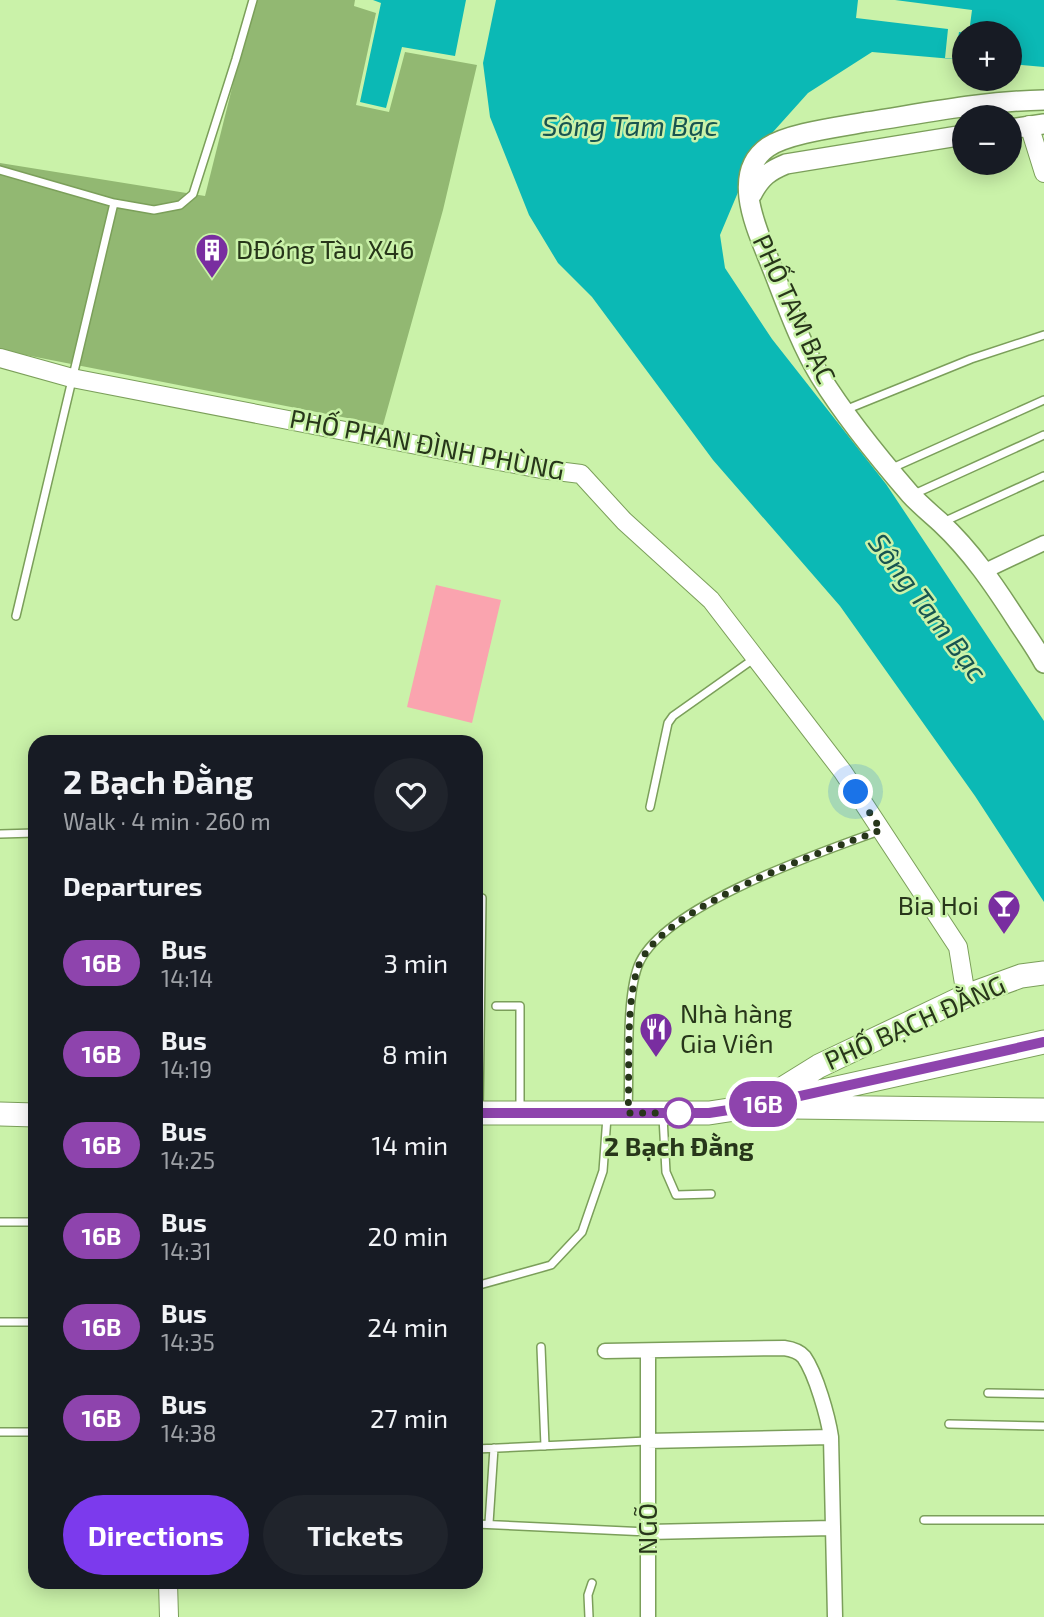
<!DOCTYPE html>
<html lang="en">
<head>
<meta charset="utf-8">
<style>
	:root { --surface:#171b24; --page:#20242c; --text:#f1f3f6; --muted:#9ea1a6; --accent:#7c3aed }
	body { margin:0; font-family:"Exo 2",sans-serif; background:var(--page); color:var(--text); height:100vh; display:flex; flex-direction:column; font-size:26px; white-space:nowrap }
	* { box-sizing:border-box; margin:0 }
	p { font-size:23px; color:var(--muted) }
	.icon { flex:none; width:38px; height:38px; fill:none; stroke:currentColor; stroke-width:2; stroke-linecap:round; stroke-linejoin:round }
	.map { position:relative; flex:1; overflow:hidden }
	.side { position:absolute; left:28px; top:735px; width:455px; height:854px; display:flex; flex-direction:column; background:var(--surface); border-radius:21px; box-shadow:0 4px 18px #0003 }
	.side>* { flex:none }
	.badge { padding:0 14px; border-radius:23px; font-size:24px; line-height:46px }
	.tools { position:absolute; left:952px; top:21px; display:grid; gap:14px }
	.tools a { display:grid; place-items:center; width:70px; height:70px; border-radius:50%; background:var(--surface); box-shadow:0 4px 18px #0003; font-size:35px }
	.you { position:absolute; width:35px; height:35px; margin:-18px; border:5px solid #fff; border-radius:50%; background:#1a73e8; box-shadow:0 0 0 10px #1a73e833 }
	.map>.badge { position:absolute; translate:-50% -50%; box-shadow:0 0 0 4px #fff }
	h2 { padding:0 35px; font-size:26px; line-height:63px }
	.round { display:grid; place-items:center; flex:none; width:74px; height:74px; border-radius:37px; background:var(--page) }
	.summary { display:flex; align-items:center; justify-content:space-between; height:119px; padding:0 35px }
	h1 { font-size:33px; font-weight:700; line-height:52px }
	.primary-button { display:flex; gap:14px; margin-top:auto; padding:14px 35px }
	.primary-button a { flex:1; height:80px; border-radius:42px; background:var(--accent); color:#fff; font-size:28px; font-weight:700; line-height:80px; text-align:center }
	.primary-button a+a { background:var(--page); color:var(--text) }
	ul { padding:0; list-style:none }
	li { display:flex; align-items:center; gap:21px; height:91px; padding:0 35px }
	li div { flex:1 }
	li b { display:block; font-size:26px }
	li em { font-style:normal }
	li .badge { min-width:77px; font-weight:700; text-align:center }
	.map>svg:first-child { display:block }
	.green { fill:#faa4af }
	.water { fill:#0bb9b5 }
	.pier { fill:#caf2a9 }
	.building { fill:#92b872 }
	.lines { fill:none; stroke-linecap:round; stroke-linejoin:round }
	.service-casing { stroke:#7b9f5a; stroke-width:10 }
	.minor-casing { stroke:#7b9f5a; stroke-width:17 }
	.tertiary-casing { stroke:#7b9f5a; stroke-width:20 }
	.secondary-casing { stroke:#7b9f5a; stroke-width:22 }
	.primary-casing { stroke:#7b9f5a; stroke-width:25 }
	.service { stroke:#fff; stroke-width:7 }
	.minor { stroke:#fff; stroke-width:14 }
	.tertiary { stroke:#fff; stroke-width:18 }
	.secondary { stroke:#fff; stroke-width:19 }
	.primary { stroke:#fff; stroke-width:23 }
	.line-casing { stroke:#fff; stroke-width:16 }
	.line { stroke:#8e44ad; stroke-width:10 }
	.walk { stroke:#27361a; stroke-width:7; stroke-dasharray:0 12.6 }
	.stop-dot { fill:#fff; stroke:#8e44ad; stroke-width:3.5 }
	.labels { text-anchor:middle; stroke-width:5; stroke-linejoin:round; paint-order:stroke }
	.poi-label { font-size:26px; fill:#27361a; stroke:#caf2a9; text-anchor:start }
	.street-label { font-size:26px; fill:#27361a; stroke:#caf2a9 }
	.stop-label { font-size:26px; font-weight:bold; fill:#27361a; stroke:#caf2a9 }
	.water-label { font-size:28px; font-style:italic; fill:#175451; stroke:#caf2a9 }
</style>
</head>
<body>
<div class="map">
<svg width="1044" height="1617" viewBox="0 0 1044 1617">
	<rect width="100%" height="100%" fill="#caf2a9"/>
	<!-- green -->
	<path class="green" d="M436 585 501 600 472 723 407 707Z"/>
	<!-- water -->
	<path class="water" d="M373 0H466L455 56 402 47 386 108 360 102 381 3Z
		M496 0H1044V67L1010 64V33H964V60L872 52 808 93 755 152 720 235 725 268 772 339 886 484 1044 721V902L975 796 840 606 713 460 592 297 558 263 529 215 490 117 483 63Z"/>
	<!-- pier -->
	<path class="pier" d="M858 0H895L972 10 969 33 959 32 955 59 945 58 948 29 856 18Z"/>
	<!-- building -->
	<path class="building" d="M254 0H355L354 6 376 13 356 105 389 112 405 52 477 65 443 210 383 425 0 350V163L205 196Z"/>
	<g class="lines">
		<defs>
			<path id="service" d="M0 170 114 203 16 616
				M114 203 154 210 180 205 193 194 236 59 253 0
				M845 410 971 359 1044 335
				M890 469 1044 400
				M912 495 1044 435
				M941 523 1044 476
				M650 807 668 723 673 716 755 658
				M0 834 35 833
				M496 1006H520V1109
				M479 1109 482 898
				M628 1109C630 1069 625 1002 638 966 660 907 821 852 879 831
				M663 1117 666 1172 676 1195 711 1194
				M0 1222H35
				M476 1286 551 1265 582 1232 603 1171 607 1117
				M0 1322H35
				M541 1347 545 1446
				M988 1393 1044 1394
				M949 1424 1044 1426
				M0 1432H35
				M476 1449 647 1441
				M924 1520H1044
				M489 1523 494 1448
				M476 1524 648 1532
				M589 1617 588 1595 592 1583"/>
			<path id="minor" d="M985 571 1044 543
				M605 1351 784 1348C791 1349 799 1351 804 1357 816 1374 828 1417 831 1437L835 1617
				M648 1351V1617
				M647 1441 831 1437
				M648 1532 833 1528"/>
			<path id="tertiary" d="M1029 125 1044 173
				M0 358 72 378 541 469 581 474 624 521 711 600 843 772 958 947 966 996
				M168 1582 169 1617"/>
			<path id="secondary" d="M1044 100C984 101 925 113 866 122 840 127 789 133 768 147 732 172 754 223 767 255 783 294 798 340 820 376 846 418 878 457 910 494 920 505 930 513 941 523 971 551 994 585 1016 619 1025 633 1036 648 1044 663
				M1010 129 1044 124
				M752 194C761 177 769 171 786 164L964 135"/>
			<path id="primary" d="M769 1097 819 1066 966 996 1021 976 1044 973
				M792 1107 1044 1110
				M476 1113H709L755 1106 1044 1042
				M0 1114 35 1115"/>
		</defs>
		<!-- service casing -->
		<use href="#service" class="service-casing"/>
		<!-- minor casing -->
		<use href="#minor" class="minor-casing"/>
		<!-- tertiary casing -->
		<use href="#tertiary" class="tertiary-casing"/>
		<!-- secondary casing -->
		<use href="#secondary" class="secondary-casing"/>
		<!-- primary casing -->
		<use href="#primary" class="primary-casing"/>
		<!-- service -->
		<use href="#service" class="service"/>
		<!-- minor -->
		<use href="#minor" class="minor"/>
		<!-- tertiary -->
		<use href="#tertiary" class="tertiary"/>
		<!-- secondary -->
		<use href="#secondary" class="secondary"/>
		<!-- primary -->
		<use href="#primary" class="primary"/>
	</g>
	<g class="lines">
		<defs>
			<path id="line" d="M476 1113H709L755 1106 1044 1042"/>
		</defs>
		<!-- line casing -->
		<use href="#line" class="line-casing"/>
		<!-- line -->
		<use href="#line" class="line"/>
		<!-- walk -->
		<path class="walk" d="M679 1113H686H628C630 1074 625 999 639 965 663 906 822 852 881 830L856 792"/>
	</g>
	<!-- icons -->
	<defs>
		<symbol id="building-pin" viewBox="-11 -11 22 30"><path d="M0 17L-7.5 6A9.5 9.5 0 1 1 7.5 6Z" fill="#792ea0" stroke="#caf2a9"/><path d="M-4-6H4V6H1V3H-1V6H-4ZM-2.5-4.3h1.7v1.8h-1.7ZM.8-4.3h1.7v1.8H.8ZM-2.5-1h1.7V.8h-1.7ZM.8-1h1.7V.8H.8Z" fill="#fff"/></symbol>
		<symbol id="bar-pin" viewBox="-11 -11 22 30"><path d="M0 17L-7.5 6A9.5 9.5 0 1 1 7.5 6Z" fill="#792ea0" stroke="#caf2a9"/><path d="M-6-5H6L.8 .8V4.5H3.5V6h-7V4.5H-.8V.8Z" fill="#fff"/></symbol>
		<symbol id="restaurant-pin" viewBox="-11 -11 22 30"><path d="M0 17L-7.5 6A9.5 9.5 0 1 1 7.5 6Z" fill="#792ea0" stroke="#caf2a9"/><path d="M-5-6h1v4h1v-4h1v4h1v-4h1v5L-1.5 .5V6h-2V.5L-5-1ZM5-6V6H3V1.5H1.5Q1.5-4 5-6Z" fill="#fff"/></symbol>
	</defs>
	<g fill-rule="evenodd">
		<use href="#building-pin" x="193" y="231" width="38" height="52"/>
		<use href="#bar-pin" x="985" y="887" width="38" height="52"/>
		<use href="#restaurant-pin" x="637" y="1010" width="38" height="52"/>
	</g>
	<!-- markers -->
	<circle class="stop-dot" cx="679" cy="1113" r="14"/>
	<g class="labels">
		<!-- poi labels -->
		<g class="poi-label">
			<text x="236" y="259">DĐóng Tàu X46</text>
			<text x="979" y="915" text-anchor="end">Bia Hoi</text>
			<text x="680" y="1023">Nhà hàng<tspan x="680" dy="30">Gia Viên</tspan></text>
		</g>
		<!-- street labels -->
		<g class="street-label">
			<text transform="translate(794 309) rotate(65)" y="9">PHỐ TAM BẠC</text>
			<text transform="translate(427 445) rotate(11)" y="9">PHỐ PHAN ĐÌNH PHÙNG</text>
			<text transform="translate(915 1023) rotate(-24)" y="9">PHỐ BẠCH ĐẰNG</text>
			<text transform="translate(648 1529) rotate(-90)" y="9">NGÕ</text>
		</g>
		<!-- stop labels -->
		<g class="stop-label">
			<text x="679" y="1156">2 Bạch Đằng</text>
		</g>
		<!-- water labels -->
		<g class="water-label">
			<text x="630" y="136">Sông Tam Bạc</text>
			<text transform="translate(928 607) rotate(53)" y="10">Sông Tam Bạc</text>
		</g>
	</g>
</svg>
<div class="tools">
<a>+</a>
<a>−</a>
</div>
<div class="you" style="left:856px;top:792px"></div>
<b class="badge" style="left:763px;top:1104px;background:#8e44ad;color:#fff">16B</b>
<section class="side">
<div class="summary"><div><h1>2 Bạch Đằng</h1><p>Walk · 4 min · 260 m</p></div><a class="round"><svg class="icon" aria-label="heart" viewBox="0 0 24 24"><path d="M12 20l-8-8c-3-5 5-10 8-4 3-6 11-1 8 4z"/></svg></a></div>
<h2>Departures</h2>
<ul>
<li><span class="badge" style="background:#8e44ad;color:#fff">16B</span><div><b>Bus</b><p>14:14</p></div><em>3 min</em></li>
<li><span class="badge" style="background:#8e44ad;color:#fff">16B</span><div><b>Bus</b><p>14:19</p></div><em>8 min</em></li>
<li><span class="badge" style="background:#8e44ad;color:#fff">16B</span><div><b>Bus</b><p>14:25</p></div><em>14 min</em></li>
<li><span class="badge" style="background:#8e44ad;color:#fff">16B</span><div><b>Bus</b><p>14:31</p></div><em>20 min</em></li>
<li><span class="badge" style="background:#8e44ad;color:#fff">16B</span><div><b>Bus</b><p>14:35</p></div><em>24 min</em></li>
<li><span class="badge" style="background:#8e44ad;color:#fff">16B</span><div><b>Bus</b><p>14:38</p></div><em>27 min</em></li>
</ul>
<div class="primary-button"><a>Directions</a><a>Tickets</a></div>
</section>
</div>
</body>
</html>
